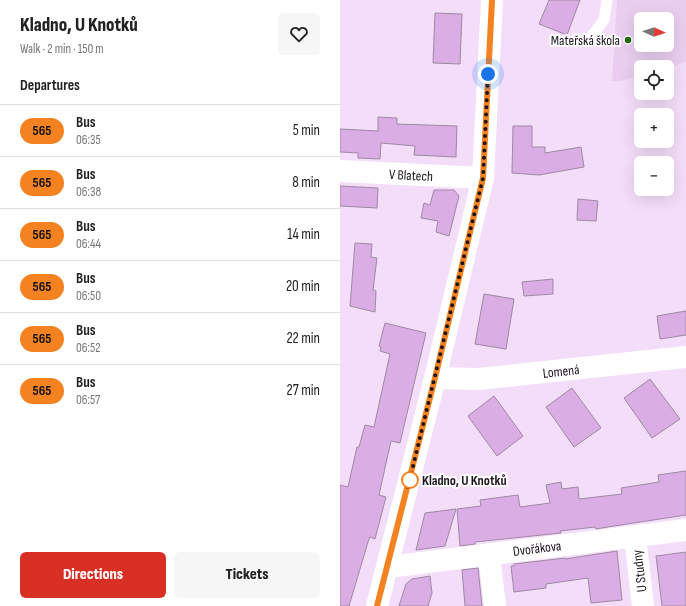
<!DOCTYPE html>
<html lang="en">
<head>
<meta charset="utf-8">
<style>
	:root { --surface:#fff; --page:#f6f6f6; --text:#222; --muted:#767676; --line:#e0e0e0; --accent:#d93025 }
	body { margin:0; font-family:"Sofia Sans Condensed",sans-serif; background:var(--page); color:var(--text); height:100vh; display:flex; flex-direction:column; font-size:15px; white-space:nowrap }
	* { box-sizing:border-box; margin:0 }
	p { font-size:13px; color:var(--muted) }
	.icon { flex:none; width:22px; height:22px; fill:none; stroke:currentColor; stroke-width:2; stroke-linecap:round; stroke-linejoin:round }
	.map { position:relative; flex:1; overflow:hidden }
	.sheet { display:flex; flex-direction:column; background:var(--surface); width:340px }
	.sheet>* { flex:none }
	.badge { padding:0 8px; border-radius:13px; font-size:14px; line-height:26px }
	.needle { width:26px; rotate:93deg }
	.tools { position:absolute; left:294px; top:12px; display:grid; gap:8px }
	.tools a { display:grid; place-items:center; width:40px; height:40px; border-radius:6px; background:var(--surface); box-shadow:0 4px 16px #0002; font-size:20px }
	.you { position:absolute; width:20px; height:20px; margin:-10px; border:3px solid #fff; border-radius:50%; background:#1a73e8; box-shadow:0 0 0 6px #1a73e833 }
	.map>.badge { position:absolute; translate:-50% -50%; box-shadow:0 0 0 2px #fff }
	h2 { padding:0 20px; font-size:15px; line-height:36px }
	.round { display:grid; place-items:center; flex:none; width:42px; height:42px; border-radius:6px; background:var(--page) }
	.head { display:flex; align-items:center; justify-content:space-between; height:68px; padding:0 20px }
	h1 { font-size:19px; font-weight:800; line-height:30px }
	.action { display:flex; gap:8px; margin-top:auto; padding:8px 20px }
	.action a { flex:1; height:46px; border-radius:6px; background:var(--accent); color:#fff; font-size:16px; font-weight:800; line-height:46px; text-align:center }
	.action a+a { background:var(--page); color:var(--text) }
	ul { padding:0; list-style:none }
	li { display:flex; align-items:center; gap:12px; height:52px; padding:0 20px; border-top:1px solid var(--line) }
	li div { flex:1 }
	li b { display:block; font-size:15px }
	li em { font-style:normal }
	li .badge { min-width:44px; font-weight:700; text-align:center }
	main { display:flex; flex:1; min-height:0 }
	.map>svg:first-child { display:block }
	.built { fill:#eacef0; fill-rule:evenodd }
	.building { fill:#daade4; stroke:#9e89a3 }
	.lines { fill:none; stroke-linecap:round; stroke-linejoin:round }
	.lane { stroke:#fff; stroke-width:11 }
	.street { stroke:#fff; stroke-width:22 }
	.secondary { stroke:#fff; stroke-width:22 }
	.line-casing { stroke:#fff; stroke-width:9 }
	.line { stroke:#f58220; stroke-width:6 }
	.walk { stroke:#1c141d; stroke-width:4; stroke-dasharray:0 7.2 }
	.poi-dot { fill:#226c0b; stroke:#fff; stroke-width:1.5 }
	.stop-dot { fill:#fff; stroke:#f58220; stroke-width:2 }
	.labels { text-anchor:middle; stroke-width:4; stroke-linejoin:round; paint-order:stroke }
	.poi-label { font-size:14px; fill:#1c141d; stroke:#fff; text-anchor:end }
	.street-label { font-size:14px; fill:#1c141d; stroke:#fff }
	.stop-label { font-size:14px; font-weight:bold; fill:#1c141d; stroke:#fff; text-anchor:start }
</style>
</head>
<body>
<main>
<section class="sheet">
<div class="head"><div><h1>Kladno, U Knotků</h1><p>Walk · 2 min · 150 m</p></div><a class="round"><svg class="icon" aria-label="heart" viewBox="0 0 24 24"><path d="M12 20l-8-8c-3-5 5-10 8-4 3-6 11-1 8 4z"/></svg></a></div>
<h2>Departures</h2>
<ul>
<li><span class="badge" style="background:#f58220;color:#111">565</span><div><b>Bus</b><p>06:35</p></div><em>5 min</em></li>
<li><span class="badge" style="background:#f58220;color:#111">565</span><div><b>Bus</b><p>06:38</p></div><em>8 min</em></li>
<li><span class="badge" style="background:#f58220;color:#111">565</span><div><b>Bus</b><p>06:44</p></div><em>14 min</em></li>
<li><span class="badge" style="background:#f58220;color:#111">565</span><div><b>Bus</b><p>06:50</p></div><em>20 min</em></li>
<li><span class="badge" style="background:#f58220;color:#111">565</span><div><b>Bus</b><p>06:52</p></div><em>22 min</em></li>
<li><span class="badge" style="background:#f58220;color:#111">565</span><div><b>Bus</b><p>06:57</p></div><em>27 min</em></li>
</ul>
<div class="action"><a>Directions</a><a>Tickets</a></div>
</section>
<div class="map">
<svg width="346" height="606" viewBox="0 0 346 606">
	<rect width="100%" height="100%" fill="#f4ddf9"/>
	<!-- built -->
	<path class="built" d="M277 0H346V62L327 68 301 67V75L280 81H272ZM301 19H327V45H301Z"/>
	<!-- building -->
	<path class="building" d="M209 0H240L227 35 199 24Z
		M95 13 122 14 120 64 93 63Z
		M38 117 57 118V124L117 126 116 157 74 155 75 146 41 143 40 159 18 158V153L0 152V129L38 131Z
		M173 126H192V147H205V153L241 147 244 167 199 175 172 173Z
		M0 186 38 188 37 208 0 206Z
		M94 190H114L119 196 109 236 96 232 98 221 81 218 84 203 90 205Z
		M238 199 258 201 256 221 237 220Z
		M15 243 32 244 31 257 37 258 33 290 36 291 35 312 10 306Z
		M213 279V294L184 296 182 282Z
		M144 294 174 299 166 349 135 344Z
		M346 311V335L320 339 317 316Z
		M45 323 86 333 60 443 51 441 39 495 46 497 35 539 30 537 28 542 9 606H0V485L8 487 17 447H19L25 425 34 427 50 354 40 351 41 347 39 346Z
		M310 379 340 419 312 438 284 398Z
		M232 388 261 428 234 447 206 407Z
		M154 396 183 436 157 456 128 416Z
		M346 471V515L274 526 256 529 255 527 220 531 221 533 135 542V544L120 546 117 509 141 506 140 500 178 495 180 507 210 503 206 485 221 482 222 489 238 487 239 499 282 494 281 488 319 482 318 475Z
		M116 509 105 546 76 550 85 513Z
		M277 551 282 600 251 603 248 578 206 584V588L174 592 171 566H174V564L225 558V559Z
		M346 552V606H322L316 556Z
		M138 568 142 606H125L122 570Z
		M90 576 92 593 88 606H59L66 584 72 579Z"/>
	<g class="lines">
		<!-- lane -->
		<path class="lane" d="M251 37 264 20 267 0"/>
		<!-- street -->
		<path class="street" d="M0 171 143 178
			M95 378 139 379 346 357
			M295 537 303 606
			M149 554 155 606
			M48 567 346 530"/>
		<!-- secondary -->
		<path class="secondary" d="M37 606 95 378 143 178 152 0"/>
	</g>
	<g class="lines">
		<defs>
			<path id="line" d="M37 606 95 378 143 178 152 0"/>
		</defs>
		<!-- line casing -->
		<use href="#line" class="line-casing"/>
		<!-- line -->
		<use href="#line" class="line"/>
		<!-- walk -->
		<path class="walk" d="M70 480 68 487 143 178 148 74"/>
	</g>
	<!-- markers -->
	<circle class="poi-dot" cx="288" cy="40" r="4"/>
	<circle class="stop-dot" cx="70" cy="480" r="8"/>
	<g class="labels">
		<!-- poi labels -->
		<g class="poi-label">
			<text x="280" y="45">Mateřská škola</text>
		</g>
		<!-- street labels -->
		<g class="street-label">
			<text transform="translate(71 175) rotate(3)" y="5">V Blatech</text>
			<text transform="translate(221 371) rotate(-6)" y="5">Lomená</text>
			<text transform="translate(197 548) rotate(-7)" y="5">Dvořákova</text>
			<text transform="translate(299 571) rotate(-97)" y="5">U Studny</text>
		</g>
		<!-- stop labels -->
		<g class="stop-label">
			<text x="82" y="485">Kladno, U Knotků</text>
		</g>
	</g>
</svg>
<div class="tools">
<a><svg class="needle" viewBox="-14 -14 28 28"><path d="M0-13l5 13h-10z" fill="#e53935"/><path d="M0 13l5-13h-10z" fill="#767676"/></svg></a>
<a><svg class="icon" aria-label="locate" viewBox="0 0 24 24"><circle cx="12" cy="12" r="6"/><path d="M12 2v4M12 18v4M2 12h4M18 12h4"/></svg></a>
<a>+</a>
<a>−</a>
</div>
<div class="you" style="left:148px;top:74px"></div>
</div>
</main>
</body>
</html>
